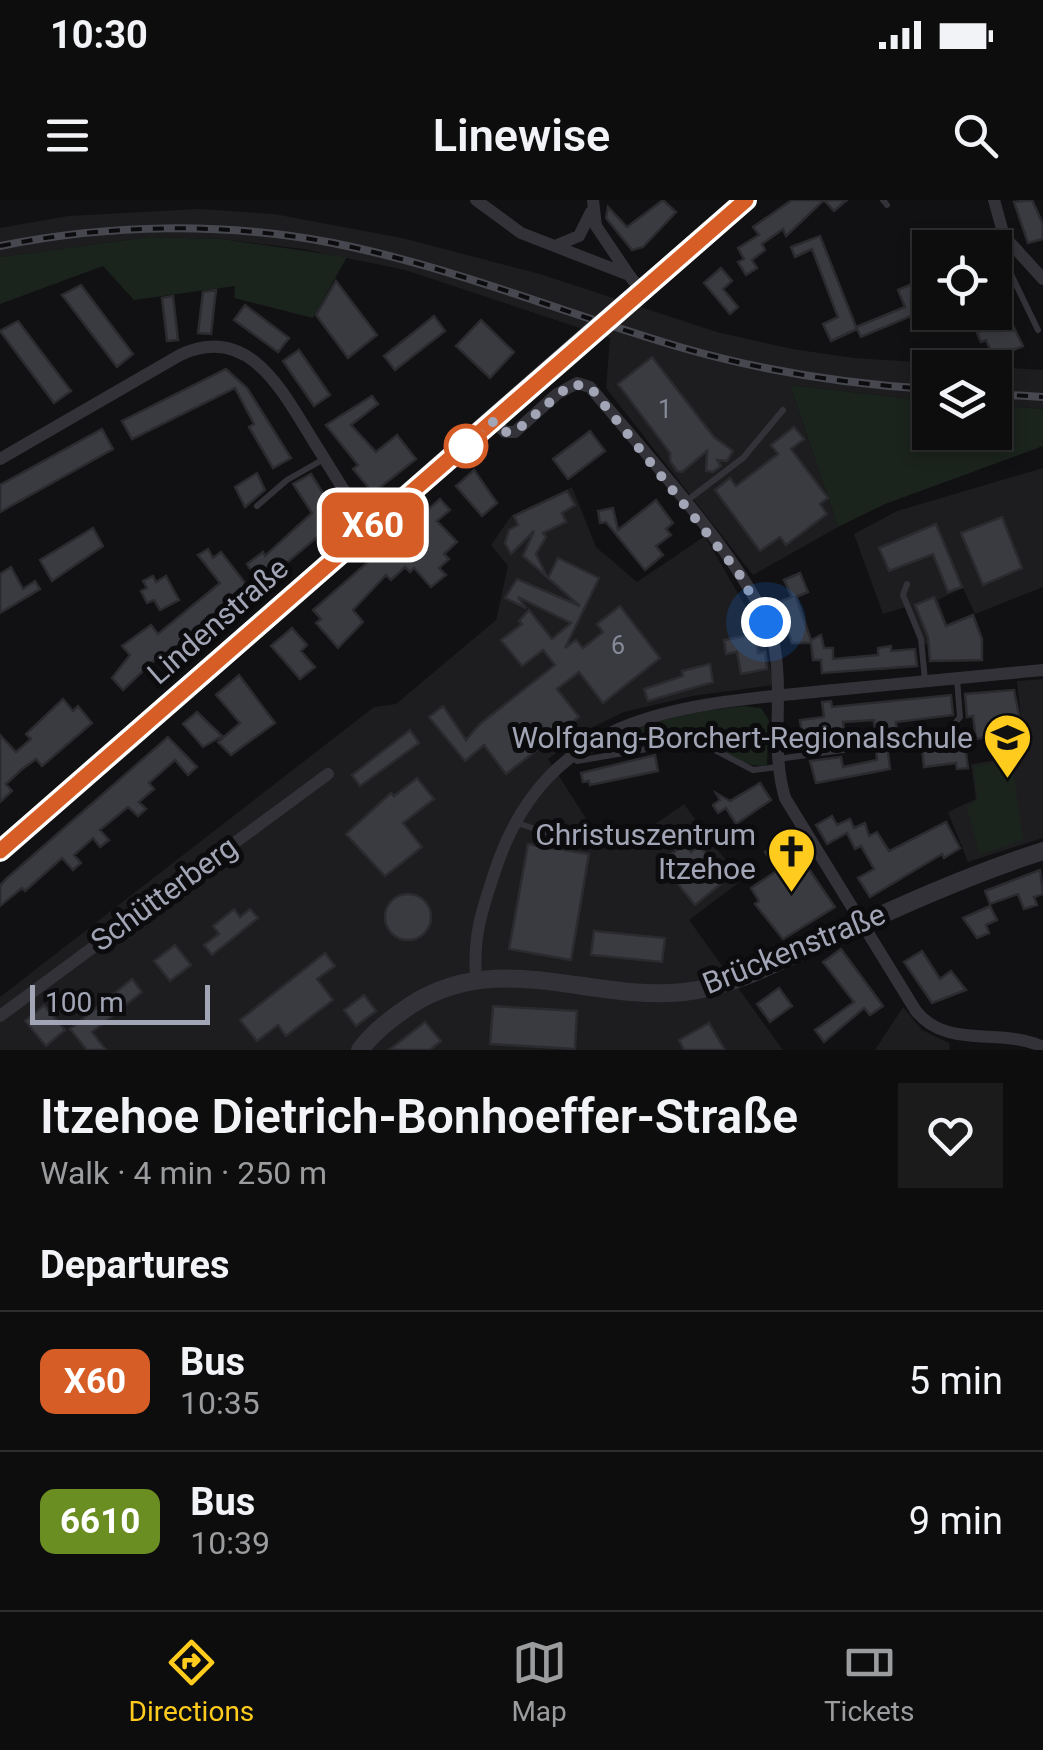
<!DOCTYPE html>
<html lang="en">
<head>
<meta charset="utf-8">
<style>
	:root { --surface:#0d0d0e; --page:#1b1b1c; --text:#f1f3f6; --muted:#9a9c9e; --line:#2d2d2e; --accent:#ffcc1d }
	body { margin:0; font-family:Roboto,sans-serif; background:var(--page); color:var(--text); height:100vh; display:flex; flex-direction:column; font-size:38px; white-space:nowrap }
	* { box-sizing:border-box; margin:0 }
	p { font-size:32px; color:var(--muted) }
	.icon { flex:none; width:55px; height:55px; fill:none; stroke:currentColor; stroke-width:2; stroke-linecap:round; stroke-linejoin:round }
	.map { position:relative; height:850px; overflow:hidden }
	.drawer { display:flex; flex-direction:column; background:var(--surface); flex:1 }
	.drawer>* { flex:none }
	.badge { padding:0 20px; border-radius:15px; font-size:35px; line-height:65px }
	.buttons { position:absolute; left:912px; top:30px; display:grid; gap:20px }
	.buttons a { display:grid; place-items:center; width:100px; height:100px; border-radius:0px; background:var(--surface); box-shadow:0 5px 15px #0003,0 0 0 2px var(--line); font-size:50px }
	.scale { position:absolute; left:30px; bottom:25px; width:180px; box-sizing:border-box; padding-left:10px; border:5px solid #a1a5b5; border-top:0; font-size:28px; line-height:35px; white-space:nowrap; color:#a1a5b5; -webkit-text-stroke:8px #0c0c0e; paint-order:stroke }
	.you { position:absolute; width:50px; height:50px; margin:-25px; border:8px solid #fff; border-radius:50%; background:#1a73e8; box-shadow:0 0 0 15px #1a73e833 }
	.map>.badge { position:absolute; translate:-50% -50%; box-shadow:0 0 0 5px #fff }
	h2 { padding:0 40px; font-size:38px; line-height:90px }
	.round { display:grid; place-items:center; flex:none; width:105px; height:105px; border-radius:0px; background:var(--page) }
	.head { display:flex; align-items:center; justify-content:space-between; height:170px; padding:0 40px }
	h1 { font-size:48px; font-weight:600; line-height:75px }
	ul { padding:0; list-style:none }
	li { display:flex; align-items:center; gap:30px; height:140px; padding:0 40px; border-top:2px solid var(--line) }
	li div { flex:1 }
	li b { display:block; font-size:38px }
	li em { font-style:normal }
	li .badge { min-width:110px; font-weight:700; text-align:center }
	.status { display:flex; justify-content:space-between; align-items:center; height:70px; padding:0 50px; background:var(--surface); direction:ltr }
	.status svg { height:28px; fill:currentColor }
	header { display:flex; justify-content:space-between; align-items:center; height:130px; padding:0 40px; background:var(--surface); font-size:45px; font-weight:600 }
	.menu { display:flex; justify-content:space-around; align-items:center; height:140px; border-top:2px solid var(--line); background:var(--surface); font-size:28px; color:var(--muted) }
	.menu a { display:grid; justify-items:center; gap:5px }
	.menu .on { color:var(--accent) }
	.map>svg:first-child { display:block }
	.built { fill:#1d1d20 }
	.green { fill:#1b231d }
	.building { fill:#3a3b41; stroke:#2b2b2f; stroke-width:2.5 }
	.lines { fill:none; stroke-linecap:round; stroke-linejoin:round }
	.service { stroke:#323238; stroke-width:6 }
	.minor { stroke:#323238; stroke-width:12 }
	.tertiary { stroke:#323238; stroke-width:18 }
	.primary { stroke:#4e4f57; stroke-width:20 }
	.rail-casing { stroke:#47484f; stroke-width:8 }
	.rail { stroke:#0c0c0e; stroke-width:4; stroke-dasharray:11; stroke-linecap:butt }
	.primary-bridge { stroke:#4e4f57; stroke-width:20 }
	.line-casing { stroke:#fff; stroke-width:22 }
	.line { stroke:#d75d27; stroke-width:15 }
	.walk { stroke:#a1a5b5; stroke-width:10; stroke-dasharray:0 18 }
	.stop-dot { fill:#fff; stroke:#d75d27; stroke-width:5 }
	.labels { text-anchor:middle; stroke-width:10; stroke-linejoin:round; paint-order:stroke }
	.number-label { font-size:25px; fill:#878a98 }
	.street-label { font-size:30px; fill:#a1a5b5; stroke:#0c0c0e }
	.poi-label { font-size:30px; fill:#a1a5b5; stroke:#0c0c0e; text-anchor:end }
</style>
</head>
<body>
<div class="status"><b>10:30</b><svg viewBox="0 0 49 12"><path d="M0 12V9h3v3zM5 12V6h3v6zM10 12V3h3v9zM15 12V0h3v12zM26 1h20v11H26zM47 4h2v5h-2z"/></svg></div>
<header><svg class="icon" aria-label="menu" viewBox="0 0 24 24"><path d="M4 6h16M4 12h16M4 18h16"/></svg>Linewise<svg class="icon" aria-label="search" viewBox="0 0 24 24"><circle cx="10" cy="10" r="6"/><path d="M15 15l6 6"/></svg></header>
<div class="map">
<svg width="1043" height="850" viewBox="0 0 1043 850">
	<rect width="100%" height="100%" fill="#111113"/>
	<!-- built -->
	<path class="built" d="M199 9 274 14 402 38 540 74 717 132 792 149 854 158 1043 170V209L995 205V168H930V201L790 185 838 327 753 375 606 188 610 138 405 70 303 49 222 39 149 37 0 57V28L68 16Z
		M1043 268V387L975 414 963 388 938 400 952 437 921 446 906 407 883 414 854 334 897 311Z
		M572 287 596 347 637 382 705 336 764 439 774 485 692 496 624 512 587 530 548 559 596 634 619 626 628 643 684 604 741 681 689 720 783 850H0V797L374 507 396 504 496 420 508 366 491 345 512 315Z
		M1043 479V638L968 662 948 612 976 599 971 564 1025 556 1017 481Z
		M903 807 922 830 949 843 950 850H875Z"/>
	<!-- green -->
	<path class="green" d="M149 37 222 39 347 57 313 118 234 98 235 86 134 100 103 66 0 104V57Z
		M790 185 930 201V232H995V205L1043 209V246L885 304 838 327Z
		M744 506 761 508 769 520 767 565C740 570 720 545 693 542 656 538 618 548 582 555 633 524 685 512 744 506Z
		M1012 561 1023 640 980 655 966 606 978 599 973 566Z"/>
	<!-- building -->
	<path class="building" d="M663 0 676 12 643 47 632 50 606 18 608 7 627 27Z
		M792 0H847L834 11 824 0 786 36 783 29 762 44 765 50 752 60 757 68 746 75 738 62 744 59 738 48 759 35 753 27Z
		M1032 0 1043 24V39L1028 43 1014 2Z
		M820 36 856 127 905 107 898 90 930 76V108L861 137 857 129 831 141 823 124 838 117 812 49 795 57 791 47Z
		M721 68 732 81 723 89 738 107 730 114 704 83Z
		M336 81 377 135 348 158 316 115Z
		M81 85 133 154 117 167 62 95Z
		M995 89 1023 146 994 158 986 140 981 142 977 133 991 126 985 112H995Z
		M216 90 211 134 198 133 203 92Z
		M173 96 178 140 167 141 162 98Z
		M245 105 289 138 278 152 234 120Z
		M434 116 445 131 395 170 384 156Z
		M481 120 514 152 490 178 456 146Z
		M18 121 71 191 54 203 0 131Z
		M299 150 330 195 314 206 283 161Z
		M652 157 714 237 733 251 727 261 717 260 721 266 713 272 706 271 707 251 682 272 677 271 670 261V253L618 184Z
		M226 169 247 188 291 258 273 268 249 227 254 224 235 188 132 239 122 221Z
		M372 196 378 204 351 225 376 252 397 235 416 259 373 293 353 269 358 265 326 225Z
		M794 227 804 239 791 249 828 298 820 304 827 314 786 345 780 337 760 351 715 290 730 278 736 286 778 254 771 245Z
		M102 229 113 249 0 312V285Z
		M590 231 605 251 568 279 553 259Z
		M474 270 497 303 482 316 456 286Z
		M257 273 265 290 245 307 235 287Z
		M311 274 339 319 284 365 281 361 256 378 247 364 263 352 265 356 312 313 293 284Z
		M567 291 575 305 562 313 566 322 543 333 546 337 536 354 547 377 523 356 534 331 511 354 505 343 509 330 518 325 514 316Z
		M440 299 450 310 437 321 457 342 444 354 449 359 439 368 446 375 431 387 414 368 410 372 405 367 391 380 386 375 353 410 363 422 338 448 316 423 321 419 313 410Z
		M656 300 673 323 666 329 671 335 656 346 663 355 645 370 606 322 600 323 598 311 613 308 618 330Z
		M1002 317 1022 368 983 385 961 333Z
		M936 324 962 387 948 392 933 354 889 371 879 348Z
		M93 328 103 346 52 381 40 360Z
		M208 349 213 358 221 352 249 388 166 456 163 452 123 490 112 478 130 455 122 446 151 425 158 434 220 383 198 355Z
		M558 358 599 378 565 448 576 440 583 448 603 432 597 424 620 406 660 458 603 503 579 472 557 489 579 517 506 574 484 545 465 561 429 517 443 506 466 540 480 524 555 465 543 450 522 466 501 440 522 424 519 421 529 410 552 439 571 423 518 397 526 408 505 398 517 379 580 406 548 378Z
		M11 367 23 389 35 381 40 389 0 413V374Z
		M800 373 808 392 796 397 811 440 821 435 824 448H833V459L878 455V448L891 446V451L915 449 917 466 822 473 821 460H813L811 443H792L779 402 792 397 784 380Z
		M153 376 156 382 166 376 179 400 160 410 154 400 147 403 141 391 147 388 143 381Z
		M934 397 946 426 973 415 982 439V460L930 461 928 437 915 405Z
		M292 428 307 445 301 451 315 467 300 479 271 446Z
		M755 434 758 453 765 452 767 469 741 474 737 452 726 454 724 440Z
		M710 464 713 482 648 501 644 489 683 476 682 471Z
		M239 475 275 523 231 555 218 542 240 523 216 495Z
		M1014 490 1021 525 995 527 996 535 976 539 973 516 967 517 965 494Z
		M951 495 953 515 896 522 898 543 887 544 890 569 816 583 810 561 841 557 843 567 877 560 874 520 843 522 845 538 837 539 838 544 804 548 800 520 824 517 822 502 831 501 832 507Z
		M63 499 73 511 78 506 92 523 42 566 36 559 21 570 6 584 12 591 0 602V535L16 552 31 539 26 534Z
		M197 512 222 536 203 547 183 524Z
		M410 530 419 543 360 586 352 575Z
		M168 537 197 567 188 575 175 560 149 583 154 589 139 602 146 609 138 616 128 607 100 630 109 640 100 647 93 638 74 655 81 663 73 670 62 658 25 691 22 688 0 706V686L6 679Z
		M940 540 941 549 965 546 968 568 957 569 956 563 924 567 922 548Z
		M655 555 658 571 590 585 589 581 583 582 581 573Z
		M417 578 434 599 403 623 422 647 385 676 346 634 391 593 394 596Z
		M760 583 771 600 736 624 726 608 718 613 713 605 720 600 716 593 730 601Z
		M832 616 837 625 850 619 854 628 865 623 869 636 877 632 889 651 946 622 960 648 944 658 942 654 870 697 858 678 874 669 861 646 855 649 847 633 827 644 816 625Z
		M787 637 835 707 783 739 755 704 759 701 751 688 778 670 765 652Z
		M685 643 691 652 699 645 727 679 695 705 661 663Z
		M528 644 589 654 571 760 509 749Z
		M1040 670 1043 694 1034 697 1037 705 1024 709 1018 694 990 704 985 691Z
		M385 717a23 23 0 1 1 46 0a23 23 0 1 1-46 0Z
		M990 706 997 720 986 725 989 733 977 738 963 718Z
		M234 709 240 717 250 709 258 718 212 755 204 745 219 734 213 726Z
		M594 731 665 738 662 762 591 755Z
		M175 745 191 765 170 781 154 761Z
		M841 749 883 806 870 815 864 808 824 842 815 830 854 802 823 762Z
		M922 751 940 779 951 771 966 790 932 803 904 762Z
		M325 753 335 766 317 779 333 800 286 836 278 825 257 841 240 820Z
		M132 779 142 792 92 832 106 850H87L70 829Z
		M779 788 792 806 770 822 757 804Z
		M364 795 376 811 356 826 344 810Z
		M44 805 65 830 46 846 25 821Z
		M493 806 577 811 575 849 490 844Z
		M425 822 441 841 430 850H389Z
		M709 823 725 850H684L679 840Z"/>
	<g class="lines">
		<!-- service -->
		<path class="service" d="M883 0 887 5
			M1004 37 1007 66 1038 130
			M685 302 743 258 783 210
			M257 306 287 280 324 259
			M907 384 903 395 921 439 925 480
			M952 527 960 517 957 479
			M778 559 871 546
			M577 561 682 543 713 549 753 570 778 567
			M514 622 563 638"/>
		<!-- minor -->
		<path class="minor" d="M476 0 521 33 629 75 641 90
			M593 0 596 26 629 75
			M994 0 1004 36 1043 79
			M557 45 579 36 591 12
			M494 221 505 232H515L557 194 577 183 590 187C637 244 761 378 774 444 784 496 770 547 785 598L916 811C947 850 1001 827 1043 847
			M0 259 180 155C250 122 283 193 314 242 332 271 350 300 368 329
			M476 778C473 734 482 710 496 668 549 511 681 505 824 491 897 484 970 477 1043 470
			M0 816 328 574"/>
		<!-- tertiary -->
		<path class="tertiary" d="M360 850C374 831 391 818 411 805 499 748 590 802 684 792 734 787 781 760 826 740 898 707 968 675 1043 651"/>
		<!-- primary -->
		<path class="primary" d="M626 103 746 0
			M0 651 592 132"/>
		<defs>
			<path id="rail" d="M0 46C109 24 224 22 333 43 453 67 566 114 683 148 763 171 846 184 930 189
				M995 194 1043 197"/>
		</defs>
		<!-- rail casing -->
		<use href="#rail" class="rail-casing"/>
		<!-- rail -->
		<use href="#rail" class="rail"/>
		<!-- primary-bridge -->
		<path class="primary-bridge" d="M592 132 626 103"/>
	</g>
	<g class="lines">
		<defs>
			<path id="line" d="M0 651 746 0"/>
		</defs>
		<!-- line casing -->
		<use href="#line" class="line-casing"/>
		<!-- line -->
		<use href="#line" class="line"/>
		<!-- walk -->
		<path class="walk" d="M466 246 494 221 506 232H515L571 184 590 187 738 372 766 422"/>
	</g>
	<!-- icons -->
	<defs>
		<symbol id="school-pin" viewBox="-11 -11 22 30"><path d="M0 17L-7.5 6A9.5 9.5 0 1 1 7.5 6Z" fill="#ffcc1d" stroke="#0c0c0e"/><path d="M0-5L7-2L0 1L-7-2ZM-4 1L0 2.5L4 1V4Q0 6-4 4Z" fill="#111"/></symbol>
		<symbol id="church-pin" viewBox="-11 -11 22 30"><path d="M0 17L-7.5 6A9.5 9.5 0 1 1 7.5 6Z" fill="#ffcc1d" stroke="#0c0c0e"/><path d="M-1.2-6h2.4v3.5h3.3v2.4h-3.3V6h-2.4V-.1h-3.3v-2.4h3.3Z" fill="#111"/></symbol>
	</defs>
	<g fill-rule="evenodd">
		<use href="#school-pin" x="980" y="510" width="55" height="75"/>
		<use href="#church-pin" x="764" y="624" width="55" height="75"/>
	</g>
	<!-- markers -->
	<circle class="stop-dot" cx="466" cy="246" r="20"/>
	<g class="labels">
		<!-- number labels -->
		<g class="number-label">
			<text x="665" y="218">1</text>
			<text x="618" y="454">6</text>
		</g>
		<!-- street labels -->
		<g class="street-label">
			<text transform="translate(218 421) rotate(-41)" y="10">Lindenstraße</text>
			<text transform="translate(164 694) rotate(-36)" y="10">Schütterberg</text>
			<text transform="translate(794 749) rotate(-22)" y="10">Brückenstraße</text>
		</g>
		<!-- poi labels -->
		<g class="poi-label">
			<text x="973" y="548">Wolfgang-Borchert-Regionalschule</text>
			<text x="756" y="645">Christuszentrum<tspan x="756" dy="34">Itzehoe</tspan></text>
		</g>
	</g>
</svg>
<div class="buttons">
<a><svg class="icon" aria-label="locate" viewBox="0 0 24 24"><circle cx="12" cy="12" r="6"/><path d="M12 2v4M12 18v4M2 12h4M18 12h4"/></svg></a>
<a><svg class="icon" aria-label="layers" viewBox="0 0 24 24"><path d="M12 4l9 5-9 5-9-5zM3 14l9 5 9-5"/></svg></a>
</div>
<div class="scale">100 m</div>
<div class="you" style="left:766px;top:422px"></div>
<b class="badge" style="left:373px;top:325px;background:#d75d27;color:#fff">X60</b>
</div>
<section class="drawer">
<div class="head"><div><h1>Itzehoe Dietrich-Bonhoeffer-Straße</h1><p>Walk · 4 min · 250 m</p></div><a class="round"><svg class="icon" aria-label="heart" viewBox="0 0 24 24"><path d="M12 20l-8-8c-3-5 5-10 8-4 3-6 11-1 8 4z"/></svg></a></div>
<h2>Departures</h2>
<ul>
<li><span class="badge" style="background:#d75d27;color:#fff">X60</span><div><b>Bus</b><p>10:35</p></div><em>5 min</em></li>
<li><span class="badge" style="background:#6b8e23;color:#fff">6610</span><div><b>Bus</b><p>10:39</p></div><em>9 min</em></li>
</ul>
</section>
<nav class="menu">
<a class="on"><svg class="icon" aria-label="directions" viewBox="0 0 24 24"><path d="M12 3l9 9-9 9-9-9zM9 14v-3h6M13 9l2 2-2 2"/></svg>Directions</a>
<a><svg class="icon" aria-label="map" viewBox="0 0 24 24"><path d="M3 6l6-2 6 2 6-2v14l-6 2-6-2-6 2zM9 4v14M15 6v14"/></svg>Map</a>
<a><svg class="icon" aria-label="tickets" viewBox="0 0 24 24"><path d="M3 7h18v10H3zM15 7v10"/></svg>Tickets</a>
</nav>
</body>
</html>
